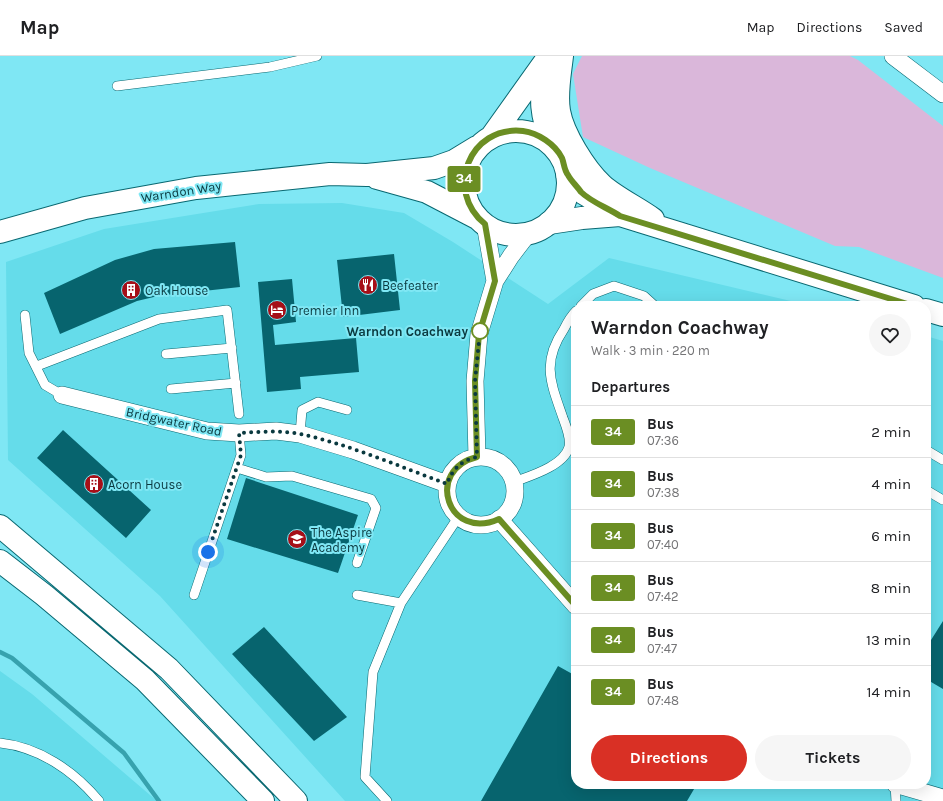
<!DOCTYPE html>
<html lang="en">
<head>
<meta charset="utf-8">
<style>
	:root { --surface:#fff; --page:#f6f6f6; --text:#202124; --muted:#757577; --line:#e0e0e0; --accent:#d93025 }
	body { margin:0; font-family:Karla,sans-serif; background:var(--page); color:var(--text); height:100vh; display:flex; flex-direction:column; font-size:15px; white-space:nowrap }
	* { box-sizing:border-box; margin:0 }
	p { font-size:13px; color:var(--muted) }
	.icon { flex:none; width:22px; height:22px; fill:none; stroke:currentColor; stroke-width:2; stroke-linecap:round; stroke-linejoin:round }
	.map { position:relative; flex:1; overflow:hidden }
	.panel { position:absolute; left:571px; top:245px; width:360px; height:488px; display:flex; flex-direction:column; background:var(--surface); border-radius:16px; box-shadow:0 4px 16px #0002 }
	.panel>* { flex:none }
	.badge { padding:0 8px; border-radius:3px; font-size:14px; line-height:26px }
	.you { position:absolute; width:20px; height:20px; margin:-10px; border:3px solid #fff; border-radius:50%; background:#1a73e8; box-shadow:0 0 0 6px #1a73e833 }
	.map>.badge { position:absolute; translate:-50% -50%; box-shadow:0 0 0 2px #fff }
	h2 { padding:0 20px; font-size:15px; line-height:36px }
	.round { display:grid; place-items:center; flex:none; width:42px; height:42px; border-radius:21px; background:var(--page) }
	.headline { display:flex; align-items:center; justify-content:space-between; height:68px; padding:0 20px }
	h1 { font-size:19px; font-weight:700; line-height:30px }
	.primary-button { display:flex; gap:8px; margin-top:auto; padding:8px 20px }
	.primary-button a { flex:1; height:46px; border-radius:24px; background:var(--accent); color:#fff; font-size:16px; font-weight:700; line-height:46px; text-align:center }
	.primary-button a+a { background:var(--page); color:var(--text) }
	ul { padding:0; list-style:none }
	li { display:flex; align-items:center; gap:12px; height:52px; padding:0 20px; border-top:1px solid var(--line) }
	li div { flex:1 }
	li b { display:block; font-size:15px }
	li em { font-style:normal }
	li .badge { min-width:44px; font-weight:700; text-align:center }
	header { display:flex; align-items:center; gap:24px; box-sizing:border-box; height:56px; padding:0 20px; background:var(--surface); border-bottom:1px solid var(--line) }
	header strong { font-size:19px }
	nav { display:flex; gap:22px; margin-inline-start:auto; font-size:14px }
	.map>svg:first-child { display:block }
	.built { fill:#65dcea }
	.green { fill:#dab7da }
	.lines { fill:none; stroke-linecap:round; stroke-linejoin:round }
	.stream { stroke:#37a2ae; stroke-width:4.5 }
	.building { fill:#07646e }
	.service-casing { stroke:#096871; stroke-width:10 }
	.minor-casing { stroke:#096871; stroke-width:18 }
	.secondary-casing { stroke:#096871; stroke-width:24 }
	.primary-casing { stroke:#096871; stroke-width:24 }
	.trunk-casing { stroke:#096871; stroke-width:24 }
	.service { stroke:#fff; stroke-width:9 }
	.minor { stroke:#fff; stroke-width:17 }
	.secondary { stroke:#fff; stroke-width:22 }
	.primary { stroke:#fff; stroke-width:22 }
	.trunk { stroke:#fff; stroke-width:22 }
	.line-casing { stroke:#fff; stroke-width:9 }
	.line { stroke:#6b8e23; stroke-width:6 }
	.walk { stroke:#0a393f; stroke-width:4; stroke-dasharray:0 7.2 }
	.stop-dot { fill:#fff; stroke:#6b8e23; stroke-width:2 }
	.labels { text-anchor:middle; stroke-width:4; stroke-linejoin:round; paint-order:stroke }
	.street-label { font-size:13px; fill:#0a393f; stroke:#7fe7f4 }
	.poi-label { font-size:13px; fill:#0a393f; stroke:#7fe7f4; text-anchor:start }
	.stop-label { font-size:13px; font-weight:bold; fill:#0a393f; stroke:#7fe7f4; text-anchor:end }
</style>
</head>
<body>
<header>
<strong>Map</strong>
<nav><a>Map</a><a>Directions</a><a>Saved</a></nav>
</header>
<div class="map">
<svg width="943" height="745" viewBox="0 0 943 745">
	<rect width="100%" height="100%" fill="#7fe7f4"/>
	<!-- built -->
	<path class="built" d="M342 147 404 157 453 186 548 248 609 202 812 250H576V728H926V280L943 285V745H345L160 540 8 404 6 206 104 173 259 148Z
		M0 615 32 638 157 745H0Z"/>
	<!-- green -->
	<path class="green" d="M582 0H850L858 4 943 70V222L859 191 835 190 650 112 583 81 573 18Z"/>
	<g class="lines">
		<!-- stream -->
		<path class="stream" d="M0 596 12 602 124 697 159 745"/>
	</g>
	<!-- building -->
	<path class="building" d="M235 186 240 231 158 240 137 245 60 278 44 237 115 204 154 193Z
		M394 198 400 254 343 261 337 204Z
		M292 223 296 266 273 269 275 289 356 282 359 316 300 321 301 333 267 336 258 226Z
		M63 374 151 454 126 482 37 402Z
		M246 422 358 459 338 517 227 483Z
		M943 565V633L926 623V592Z
		M264 571 347 661 314 685 232 598Z
		M558 610 576 620V728H697L687 745H481Z"/>
	<g class="lines">
		<defs>
			<path id="service" d="M117 30 270 11 317 0
				M581 250 593 238 614 230 644 240 655 250
				M25 259 29 297 45 329 62 339
				M166 298 232 292
				M37 310 159 263 227 254 239 358
				M171 333 236 327
				M300 378 302 354 318 346 347 354
				M926 394 943 404
				M237 412 266 421 292 420 371 443 376 452 357 507
				M514 426C530 420 564 410 569 391 571 382 566 370 563 362 551 327 541 307 564 273 567 267 571 260 576 255
				M926 434 943 444
				M194 539 241 399 239 377
				M357 539 401 547
				M0 687C39 691 74 715 99 745
				M895 728 896 745
				M387 745 365 721 373 616 401 547 459 460"/>
			<path id="minor" d="M893 0 943 38
				M485 168 495 225
				M62 339 207 375 239 377 276 375 300 378 353 394 447 428
				M477 401 475 325 479 278 495 225 511 200 527 179
				M447 435a34 34 0 1 1 68 0a34 34 0 1 1-68 0Z
				M499 463 576 550
				M895 728 943 742"/>
			<path id="secondary" d="M562 0C560 18 556 37 559 55 563 78 585 113 602 129 615 141 638 152 653 163
				M567 118 583 137 620 159 914 250
				M549 167 582 162 620 159
				M926 254 943 259"/>
			<path id="primary" d="M545 8C541 44 539 55 553 90
				M464 127a52 52 0 1 1 104 0a52 52 0 1 1-104 0Z
				M492 80 549 0
				M377 122 427 136 477 162
				M0 176 85 152 196 132 330 118 367 119 434 112 454 105 477 91"/>
			<path id="trunk" d="M0 470 169 613 296 745
				M0 505 44 539 145 624 263 745"/>
		</defs>
		<!-- service casing -->
		<use href="#service" class="service-casing"/>
		<!-- minor casing -->
		<use href="#minor" class="minor-casing"/>
		<!-- secondary casing -->
		<use href="#secondary" class="secondary-casing"/>
		<!-- primary casing -->
		<use href="#primary" class="primary-casing"/>
		<!-- trunk casing -->
		<use href="#trunk" class="trunk-casing"/>
		<!-- service -->
		<use href="#service" class="service"/>
		<!-- minor -->
		<use href="#minor" class="minor"/>
		<!-- secondary -->
		<use href="#secondary" class="secondary"/>
		<!-- primary -->
		<use href="#primary" class="primary"/>
		<!-- trunk -->
		<use href="#trunk" class="trunk"/>
	</g>
	<g class="lines">
		<defs>
			<path id="line" d="M576 550 499 463C448 486 424 414 477 401L475 325 479 278 495 225 485 168C444 135 469 69 523 75 538 77 555 88 562 102 564 107 564 114 568 119 571 125 577 130 581 136 591 146 608 152 620 160L914 250"/>
		</defs>
		<!-- line casing -->
		<use href="#line" class="line-casing"/>
		<!-- line -->
		<use href="#line" class="line"/>
		<!-- walk -->
		<path class="walk" d="M208 496 241 399 239 377C259 376 280 374 300 378 348 388 401 411 447 428 453 412 461 405 477 401L475 325 480 275"/>
	</g>
	<!-- icons -->
	<defs>
		<symbol id="restaurant-disc" viewBox="-11 -11 22 22"><circle r="9.5" fill="#a60f18" stroke="#7fe7f4"/><path d="M-5-6h1v4h1v-4h1v4h1v-4h1v5L-1.5 .5V6h-2V.5L-5-1ZM5-6V6H3V1.5H1.5Q1.5-4 5-6Z" fill="#fff"/></symbol>
		<symbol id="building-disc" viewBox="-11 -11 22 22"><circle r="9.5" fill="#a60f18" stroke="#7fe7f4"/><path d="M-4-6H4V6H1V3H-1V6H-4ZM-2.5-4.3h1.7v1.8h-1.7ZM.8-4.3h1.7v1.8H.8ZM-2.5-1h1.7V.8h-1.7ZM.8-1h1.7V.8H.8Z" fill="#fff"/></symbol>
		<symbol id="hotel-disc" viewBox="-11 -11 22 22"><circle r="9.5" fill="#a60f18" stroke="#7fe7f4"/><path d="M-6-4.5h1.5V1H6V5H4.5V3h-9V5H-6ZM-4 0a1.8 1.8 0 1 1 3.6 0ZM.5 0V-2.5h3Q6-2.5 6 0Z" fill="#fff"/></symbol>
		<symbol id="school-disc" viewBox="-11 -11 22 22"><circle r="9.5" fill="#a60f18" stroke="#7fe7f4"/><path d="M0-5L7-2L0 1L-7-2ZM-4 1L0 2.5L4 1V4Q0 6-4 4Z" fill="#fff"/></symbol>
	</defs>
	<g fill-rule="evenodd">
		<use href="#restaurant-disc" x="357" y="218" width="22" height="22"/>
		<use href="#building-disc" x="120" y="223" width="22" height="22"/>
		<use href="#hotel-disc" x="266" y="243" width="22" height="22"/>
		<use href="#building-disc" x="83" y="417" width="22" height="22"/>
		<use href="#school-disc" x="286" y="472" width="22" height="22"/>
	</g>
	<!-- markers -->
	<circle class="stop-dot" cx="480" cy="275" r="8"/>
	<g class="labels">
		<!-- street labels -->
		<g class="street-label">
			<text transform="translate(181 135) rotate(-9)" y="5">Warndon Way</text>
			<text transform="translate(174 365) rotate(12)" y="5">Bridgwater Road</text>
		</g>
		<!-- poi labels -->
		<g class="poi-label">
			<text x="382" y="234">Beefeater</text>
			<text x="145" y="239">Oak House</text>
			<text x="291" y="259">Premier Inn</text>
			<text x="108" y="433">Acorn House</text>
			<text x="311" y="481">The Aspire<tspan x="311" dy="15">Academy</tspan></text>
		</g>
		<!-- stop labels -->
		<g class="stop-label">
			<text x="468" y="280">Warndon Coachway</text>
		</g>
	</g>
</svg>
<div class="you" style="left:208px;top:496px"></div>
<b class="badge" style="left:464px;top:123px;background:#6b8e23;color:#fff">34</b>
<section class="panel">
<div class="headline"><div><h1>Warndon Coachway</h1><p>Walk · 3 min · 220 m</p></div><a class="round"><svg class="icon" aria-label="heart" viewBox="0 0 24 24"><path d="M12 20l-8-8c-3-5 5-10 8-4 3-6 11-1 8 4z"/></svg></a></div>
<h2>Departures</h2>
<ul>
<li><span class="badge" style="background:#6b8e23;color:#fff">34</span><div><b>Bus</b><p>07:36</p></div><em>2 min</em></li>
<li><span class="badge" style="background:#6b8e23;color:#fff">34</span><div><b>Bus</b><p>07:38</p></div><em>4 min</em></li>
<li><span class="badge" style="background:#6b8e23;color:#fff">34</span><div><b>Bus</b><p>07:40</p></div><em>6 min</em></li>
<li><span class="badge" style="background:#6b8e23;color:#fff">34</span><div><b>Bus</b><p>07:42</p></div><em>8 min</em></li>
<li><span class="badge" style="background:#6b8e23;color:#fff">34</span><div><b>Bus</b><p>07:47</p></div><em>13 min</em></li>
<li><span class="badge" style="background:#6b8e23;color:#fff">34</span><div><b>Bus</b><p>07:48</p></div><em>14 min</em></li>
</ul>
<div class="primary-button"><a>Directions</a><a>Tickets</a></div>
</section>
</div>
</body>
</html>
